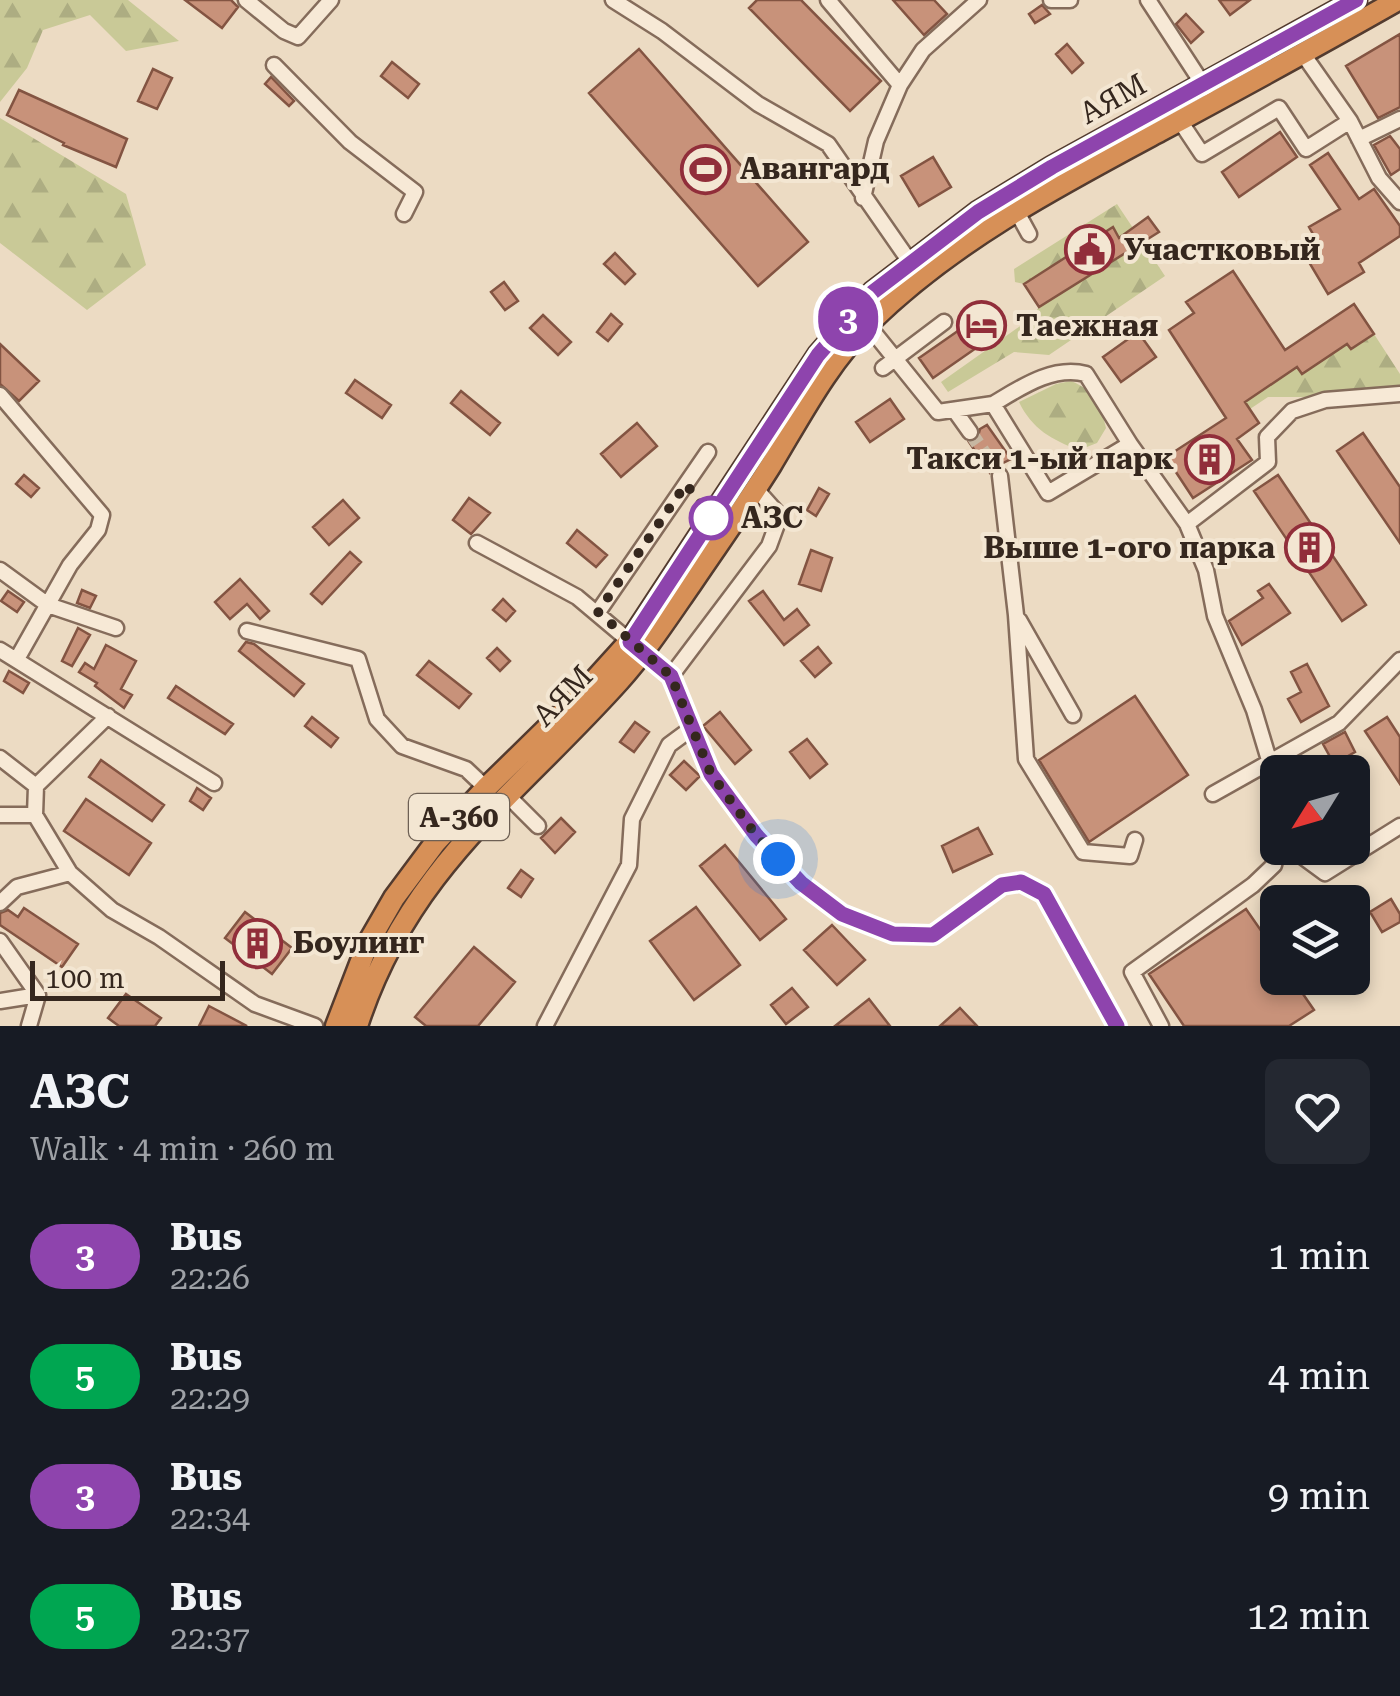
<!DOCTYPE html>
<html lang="en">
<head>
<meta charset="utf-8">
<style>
	:root { --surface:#171b24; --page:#242831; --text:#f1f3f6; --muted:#9ea1a6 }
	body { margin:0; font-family:"Roboto Serif",serif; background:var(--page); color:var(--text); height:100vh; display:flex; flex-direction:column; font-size:38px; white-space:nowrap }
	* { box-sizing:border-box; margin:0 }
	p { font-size:32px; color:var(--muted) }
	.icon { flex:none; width:55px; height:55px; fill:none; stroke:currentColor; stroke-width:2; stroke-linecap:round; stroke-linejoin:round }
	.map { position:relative; height:1026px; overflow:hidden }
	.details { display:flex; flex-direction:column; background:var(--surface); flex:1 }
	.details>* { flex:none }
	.badge { padding:0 20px; border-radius:32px; font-size:35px; line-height:65px }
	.needle { width:65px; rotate:233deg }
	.buttons { position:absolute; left:1260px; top:755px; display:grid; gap:20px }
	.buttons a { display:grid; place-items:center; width:110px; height:110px; border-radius:15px; background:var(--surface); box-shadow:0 5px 15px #0003; font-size:50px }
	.scale { position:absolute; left:30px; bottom:25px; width:195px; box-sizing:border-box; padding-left:10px; border:5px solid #35271e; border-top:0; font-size:28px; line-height:35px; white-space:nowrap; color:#35271e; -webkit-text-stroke:8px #f3e6d2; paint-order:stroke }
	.you { position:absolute; width:50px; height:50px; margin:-25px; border:8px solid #fff; border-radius:50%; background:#1a73e8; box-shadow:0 0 0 15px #1a73e833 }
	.map>.badge { position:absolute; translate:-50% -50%; box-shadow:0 0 0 5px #fff }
	.round { display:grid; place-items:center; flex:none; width:105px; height:105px; border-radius:15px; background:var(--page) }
	.summary { display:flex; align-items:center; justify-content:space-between; height:170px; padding:0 30px }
	h1 { font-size:48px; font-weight:700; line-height:75px }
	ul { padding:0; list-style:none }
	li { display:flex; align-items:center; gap:30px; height:120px; padding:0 30px }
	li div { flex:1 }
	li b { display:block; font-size:38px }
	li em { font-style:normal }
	li .badge { min-width:110px; font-weight:700; text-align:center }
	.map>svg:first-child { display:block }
	.forest { fill:url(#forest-firs) }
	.building { fill:#c8927a; stroke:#835442; stroke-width:2.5 }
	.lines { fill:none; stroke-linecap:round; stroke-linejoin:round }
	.minor-tunnel { stroke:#c7b7a2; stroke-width:14; stroke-dasharray:14 7; stroke-linecap:butt }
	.minor-casing { stroke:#856c5b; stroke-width:19 }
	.highway-casing { stroke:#533b2f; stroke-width:25 }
	.minor { stroke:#f7e9d6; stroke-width:14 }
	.highway { stroke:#d79057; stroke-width:20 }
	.line-casing { stroke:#fff; stroke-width:22 }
	.line { stroke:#8e44ad; stroke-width:15 }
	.walk { stroke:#35271e; stroke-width:10; stroke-dasharray:0 18 }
	.stop-dot { fill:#fff; stroke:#8e44ad; stroke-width:5 }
	.labels { text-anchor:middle; stroke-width:8; stroke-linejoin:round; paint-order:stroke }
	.shield { fill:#f3e6d2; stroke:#6e6054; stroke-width:2.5 }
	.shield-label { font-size:28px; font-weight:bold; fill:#35271e }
	.street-label { font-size:30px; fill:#35271e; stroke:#f3e6d2 }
	.poi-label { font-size:30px; font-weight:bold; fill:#35271e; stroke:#f3e6d2; text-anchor:start }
	.stop-label { font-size:30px; font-weight:bold; fill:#35271e; stroke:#f3e6d2; text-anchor:start }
</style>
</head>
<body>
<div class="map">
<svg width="1400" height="1026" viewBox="0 0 1400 1026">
	<defs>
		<pattern id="forest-firs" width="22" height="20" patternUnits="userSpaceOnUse" patternTransform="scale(2.5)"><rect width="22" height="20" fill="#c9c997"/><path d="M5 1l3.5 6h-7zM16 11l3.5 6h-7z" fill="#adad82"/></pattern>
	</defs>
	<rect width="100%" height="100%" fill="#ecdbc3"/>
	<!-- forest -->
	<path class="forest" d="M0 0H128L179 41 126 51 90 15 43 30 27 68 0 102Z
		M0 118 126 194 146 265 87 310 0 243Z
		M1117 204 1165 276 1049 355 1014 352 948 392 941 382 1030 319 1039 307 1127 250 1112 228 1024 284 1015 282 1014 269Z
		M1374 334 1400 374V385L1311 397H1268L1250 409 1245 402 1297 367 1302 373 1347 344 1351 349Z
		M1071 381C1094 390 1101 405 1106 428L1097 443 1079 450C1052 440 1032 429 1019 402L1056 384Z"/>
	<!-- building -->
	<path class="building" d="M185 0H231L238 7 222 28Z
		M757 0H801L881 81 850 111 749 8Z
		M893 0H934L947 14 924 35Z
		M1219 0H1250L1230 15Z
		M1042 5 1050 14 1035 23 1029 14Z
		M1186 14 1203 32 1191 43 1176 24Z
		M1400 34V107L1378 118 1346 66Z
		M1067 44 1083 63 1072 73 1056 54Z
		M639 49 808 242 758 286 589 93Z
		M392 62 419 84 408 98 381 76Z
		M153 69 172 78 157 109 138 101Z
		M271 77 294 101 289 106 265 84Z
		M19 90 127 139 116 167 63 145 64 143 7 115Z
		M1280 132 1297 157 1239 197 1222 172Z
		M1390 136 1400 149V169L1391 175 1374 145Z
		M1328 153 1359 199 1374 189 1400 226V236L1359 263 1364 272 1328 294 1303 252 1318 243 1309 227 1340 209 1310 165Z
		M933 157 951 187 919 206 901 176Z
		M1148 217 1159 232 1039 307 1024 284 1113 227 1119 238Z
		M615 253 635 274 625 284 604 264Z
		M1233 271 1285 350 1354 304 1374 334 1351 349 1347 344 1302 374 1297 367 1245 402 1259 423 1237 439 1252 460 1193 498 1166 457 1226 418 1169 330 1194 313 1186 302Z
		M504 282 518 301 505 310 491 292Z
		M988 310 1002 330 933 378 919 358Z
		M611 314 622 324 608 341 597 332Z
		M543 315 571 342 558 355 530 328Z
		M1138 332 1156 357 1121 382 1103 357Z
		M0 344 39 381 19 401 0 384Z
		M355 380 391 405 382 418 346 393Z
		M461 391 500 423 490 435 451 403Z
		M890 399 904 419 870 442 856 422Z
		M637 423 657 446 621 477 601 454Z
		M987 425 1011 459 995 467 990 473 969 442 977 440 980 429Z
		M1363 433 1400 487V543L1337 451Z
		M24 475 39 488 31 497 16 484Z
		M1278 475 1366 605 1342 621 1254 491Z
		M819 488 829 494 816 516 807 510Z
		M469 498 490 513 471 534 453 520Z
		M343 500 359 518 329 545 313 527Z
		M577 530 607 555 596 567 567 543Z
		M811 550 832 558 821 591 799 584Z
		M350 552 361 562 322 604 311 594Z
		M240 579 269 611 260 619 247 604 230 619 215 602Z
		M1269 584 1290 613 1242 645 1229 621 1263 598 1258 591Z
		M82 590 96 596 90 608 77 603Z
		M8 591 24 602 17 612 1 601Z
		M763 591 784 620 797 609 809 625 784 645 749 601Z
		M503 599 515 611 506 621 493 610Z
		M78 628 90 635 72 666 62 661Z
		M246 642 254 644 304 684 294 696 239 651Z
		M106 645 136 661 121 689 132 695 124 708 95 686 97 683 79 672 85 663 94 669Z
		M818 647 831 663 815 677 801 661Z
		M497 648 510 661 500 671 487 658Z
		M429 661 471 694 459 708 417 675Z
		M1307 664 1329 706 1301 722 1288 699 1301 692 1291 672Z
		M9 671 29 683 23 693 4 681Z
		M176 686 233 724 225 734 168 698Z
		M1135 696 1188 775 1089 842 1039 760Z
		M720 712 751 750 735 764 703 726Z
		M312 717 338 738 331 747 305 726Z
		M1387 717 1400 737V784L1365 731Z
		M635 722 649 732 634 752 620 742Z
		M1345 732 1355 752 1334 764 1323 744Z
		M807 739 827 764 810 778 790 752Z
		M101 760 164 805 152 821 89 777Z
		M684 761 700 776 686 790 670 775Z
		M197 788 211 798 203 810 190 801Z
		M86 799 151 843 129 875 64 831Z
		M561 818 575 832 555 853 541 838Z
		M978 828 992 854 953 872 942 846Z
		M725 845 786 919 760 940 700 866Z
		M521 870 533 879 521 897 508 888Z
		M1391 899 1400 914V922L1382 932 1370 912Z
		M696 907 740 965 694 1000 650 941Z
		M24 908 78 944 62 967 0 925V913L8 910 18 917Z
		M1246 909 1278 955V978H1292L1314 1010 1289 1026H1184L1149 974Z
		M245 912 292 948 272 974 225 938Z
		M832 925 865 960 837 985 804 950Z
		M474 947 515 982 478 1026H426L415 1017Z
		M792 988 808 1007 786 1024 771 1005Z
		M126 994 161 1018 155 1026H119L108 1018Z
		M869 999 890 1026H835Z
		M209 1006 247 1026H199Z
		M960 1008 977 1026H940Z"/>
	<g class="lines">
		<!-- minor-tunnel -->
		<path class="minor-tunnel" d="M970 432 1000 476"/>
		<defs>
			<path id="minor" d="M246 0 284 31 298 37 331 0
				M613 0 662 31 758 104 828 144 910 262
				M828 0 900 85 876 141 863 198
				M1051 0H1070
				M1148 0 1206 89
				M1303 54 1350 121 1379 178 1400 202
				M274 65 350 142 415 192 404 214
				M900 85 923 50 979 0
				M1180 121 1202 154 1279 108 1306 149 1350 121
				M1359 139 1400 119
				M1017 212 1029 234
				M867 324 938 412 993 404 1048 493 1130 444 1187 524 1268 462 1267 437 1292 411 1325 400 1400 394
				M883 368 944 322
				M0 395 102 515 98 530 70 565 17 659
				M993 404C1020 388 1053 365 1086 374L1130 444
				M955 411 970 432
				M1000 476 1016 615 1026 759 1083 852 1130 856 1135 840
				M1187 524 1206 570 1215 616 1254 710 1278 790
				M477 543 577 597 671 676 711 774 756 835 801 883 843 914 893 934 933 935 1001 885 1021 882 1044 894 1117 1026
				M0 570 48 605 116 628
				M598 612 708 452
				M1019 620 1073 715
				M247 631 358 659 377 719 402 746 466 769 486 788
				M0 650 214 783
				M671 676 769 546 780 516 756 489
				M0 758 36 786 35 815
				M36 786 108 716
				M506 794 538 826
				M1213 794 1339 723 1400 660
				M0 815H35L70 873 112 910 159 937 255 1004 315 1026
				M1291 848 1325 873 1400 826
				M0 903 17 887 70 873
				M0 941 38 995 29 1026
				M0 1001 38 995
				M545 1026 629 865 632 819 669 745 692 728
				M1161 1026 1132 972 1253 885 1274 865 1278 848"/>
			<path id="highway" d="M336 1026 368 943 394 898 435 843 486 788 582 694 630 641 818 355 873 292 978 212 1052 167 1356 0
				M357 1026C408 868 514 798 619 681 646 651 668 617 691 584 718 544 746 505 771 465 800 417 829 361 870 322 952 241 1059 185 1160 131 1240 88 1319 45 1398 0"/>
		</defs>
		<!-- minor casing -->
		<use href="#minor" class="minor-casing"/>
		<!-- highway casing -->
		<use href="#highway" class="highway-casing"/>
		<!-- minor -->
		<use href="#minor" class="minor"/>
		<!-- highway -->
		<use href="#highway" class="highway"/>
	</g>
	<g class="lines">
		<defs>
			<path id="line" d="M1117 1026 1044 894 1021 882 1002 885 933 935 893 934 842 914 801 883 756 835 711 774 671 676 630 642 818 355 873 292 978 212 1052 167 1356 0"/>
		</defs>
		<!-- line casing -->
		<use href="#line" class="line-casing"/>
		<!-- line -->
		<use href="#line" class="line"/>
		<!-- walk -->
		<path class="walk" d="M711 518 686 484 598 612 671 676 711 774 756 835 778 859"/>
	</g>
	<!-- icons -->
	<defs>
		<symbol id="stadium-ring" viewBox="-11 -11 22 22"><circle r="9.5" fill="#f3e6d2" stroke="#912e3a" stroke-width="1.5"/><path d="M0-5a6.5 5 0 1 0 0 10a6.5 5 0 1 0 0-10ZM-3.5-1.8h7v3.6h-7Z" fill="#912e3a"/></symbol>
		<symbol id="civic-ring" viewBox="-11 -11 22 22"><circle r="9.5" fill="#f3e6d2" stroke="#912e3a" stroke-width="1.5"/><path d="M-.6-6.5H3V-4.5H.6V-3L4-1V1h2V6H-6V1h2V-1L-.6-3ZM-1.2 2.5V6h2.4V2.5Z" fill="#912e3a"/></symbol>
		<symbol id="hotel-ring" viewBox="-11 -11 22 22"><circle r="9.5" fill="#f3e6d2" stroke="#912e3a" stroke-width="1.5"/><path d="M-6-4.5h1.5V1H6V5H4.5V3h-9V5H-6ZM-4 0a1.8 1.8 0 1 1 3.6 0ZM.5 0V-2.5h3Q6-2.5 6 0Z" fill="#912e3a"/></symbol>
		<symbol id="building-ring" viewBox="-11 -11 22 22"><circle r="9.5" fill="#f3e6d2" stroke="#912e3a" stroke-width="1.5"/><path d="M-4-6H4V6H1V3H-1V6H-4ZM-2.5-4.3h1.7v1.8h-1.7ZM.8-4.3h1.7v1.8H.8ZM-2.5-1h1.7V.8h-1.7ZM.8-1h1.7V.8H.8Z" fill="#912e3a"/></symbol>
	</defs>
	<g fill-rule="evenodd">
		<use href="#stadium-ring" x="678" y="142" width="55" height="55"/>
		<use href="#civic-ring" x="1062" y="222" width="55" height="55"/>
		<use href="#hotel-ring" x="954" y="298" width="55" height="55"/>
		<use href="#building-ring" x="1182" y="432" width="55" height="55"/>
		<use href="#building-ring" x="1282" y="520" width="55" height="55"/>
		<use href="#building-ring" x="230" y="916" width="55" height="55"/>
	</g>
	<!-- markers -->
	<circle class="stop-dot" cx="711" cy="518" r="20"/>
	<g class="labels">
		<!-- shield labels -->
		<rect class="shield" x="409" y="794" width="100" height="46" rx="8"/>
		<g class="shield-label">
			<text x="459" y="827">А-360</text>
		</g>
		<!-- street labels -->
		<g class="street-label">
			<text transform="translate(1113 99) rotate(-29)" y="10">АЯМ</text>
			<text transform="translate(563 696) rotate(-46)" y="10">АЯМ</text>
		</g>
		<!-- poi labels -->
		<g class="poi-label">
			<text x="740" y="179">Авангард</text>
			<text x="1124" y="260">Участковый</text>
			<text x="1016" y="336">Таежная</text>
			<text x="1174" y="469" text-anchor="end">Такси 1-ый парк</text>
			<text x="1275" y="558" text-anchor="end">Выше 1-ого парка</text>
			<text x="293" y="953">Боулинг</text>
		</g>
		<!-- stop labels -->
		<g class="stop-label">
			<text x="741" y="528">АЗС</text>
		</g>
	</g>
</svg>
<div class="buttons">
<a><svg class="needle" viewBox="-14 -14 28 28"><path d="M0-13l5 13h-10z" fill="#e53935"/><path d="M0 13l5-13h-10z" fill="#9ea1a6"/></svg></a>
<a><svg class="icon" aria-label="layers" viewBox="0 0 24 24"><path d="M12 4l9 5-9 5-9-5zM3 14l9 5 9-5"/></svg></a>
</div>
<div class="scale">100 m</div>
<div class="you" style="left:778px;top:859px"></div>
<b class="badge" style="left:848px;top:319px;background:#8e44ad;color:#fff">3</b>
</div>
<section class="details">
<div class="summary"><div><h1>АЗС</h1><p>Walk · 4 min · 260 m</p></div><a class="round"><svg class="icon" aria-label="heart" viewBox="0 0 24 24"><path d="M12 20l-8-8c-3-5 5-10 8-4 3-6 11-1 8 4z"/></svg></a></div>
<ul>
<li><span class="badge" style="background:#8e44ad;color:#fff">3</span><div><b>Bus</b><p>22:26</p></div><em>1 min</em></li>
<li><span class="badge" style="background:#00a651;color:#fff">5</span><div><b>Bus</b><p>22:29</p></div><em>4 min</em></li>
<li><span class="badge" style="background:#8e44ad;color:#fff">3</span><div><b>Bus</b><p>22:34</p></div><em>9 min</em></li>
<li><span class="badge" style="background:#00a651;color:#fff">5</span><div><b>Bus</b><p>22:37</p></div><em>12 min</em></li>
</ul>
</section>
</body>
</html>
